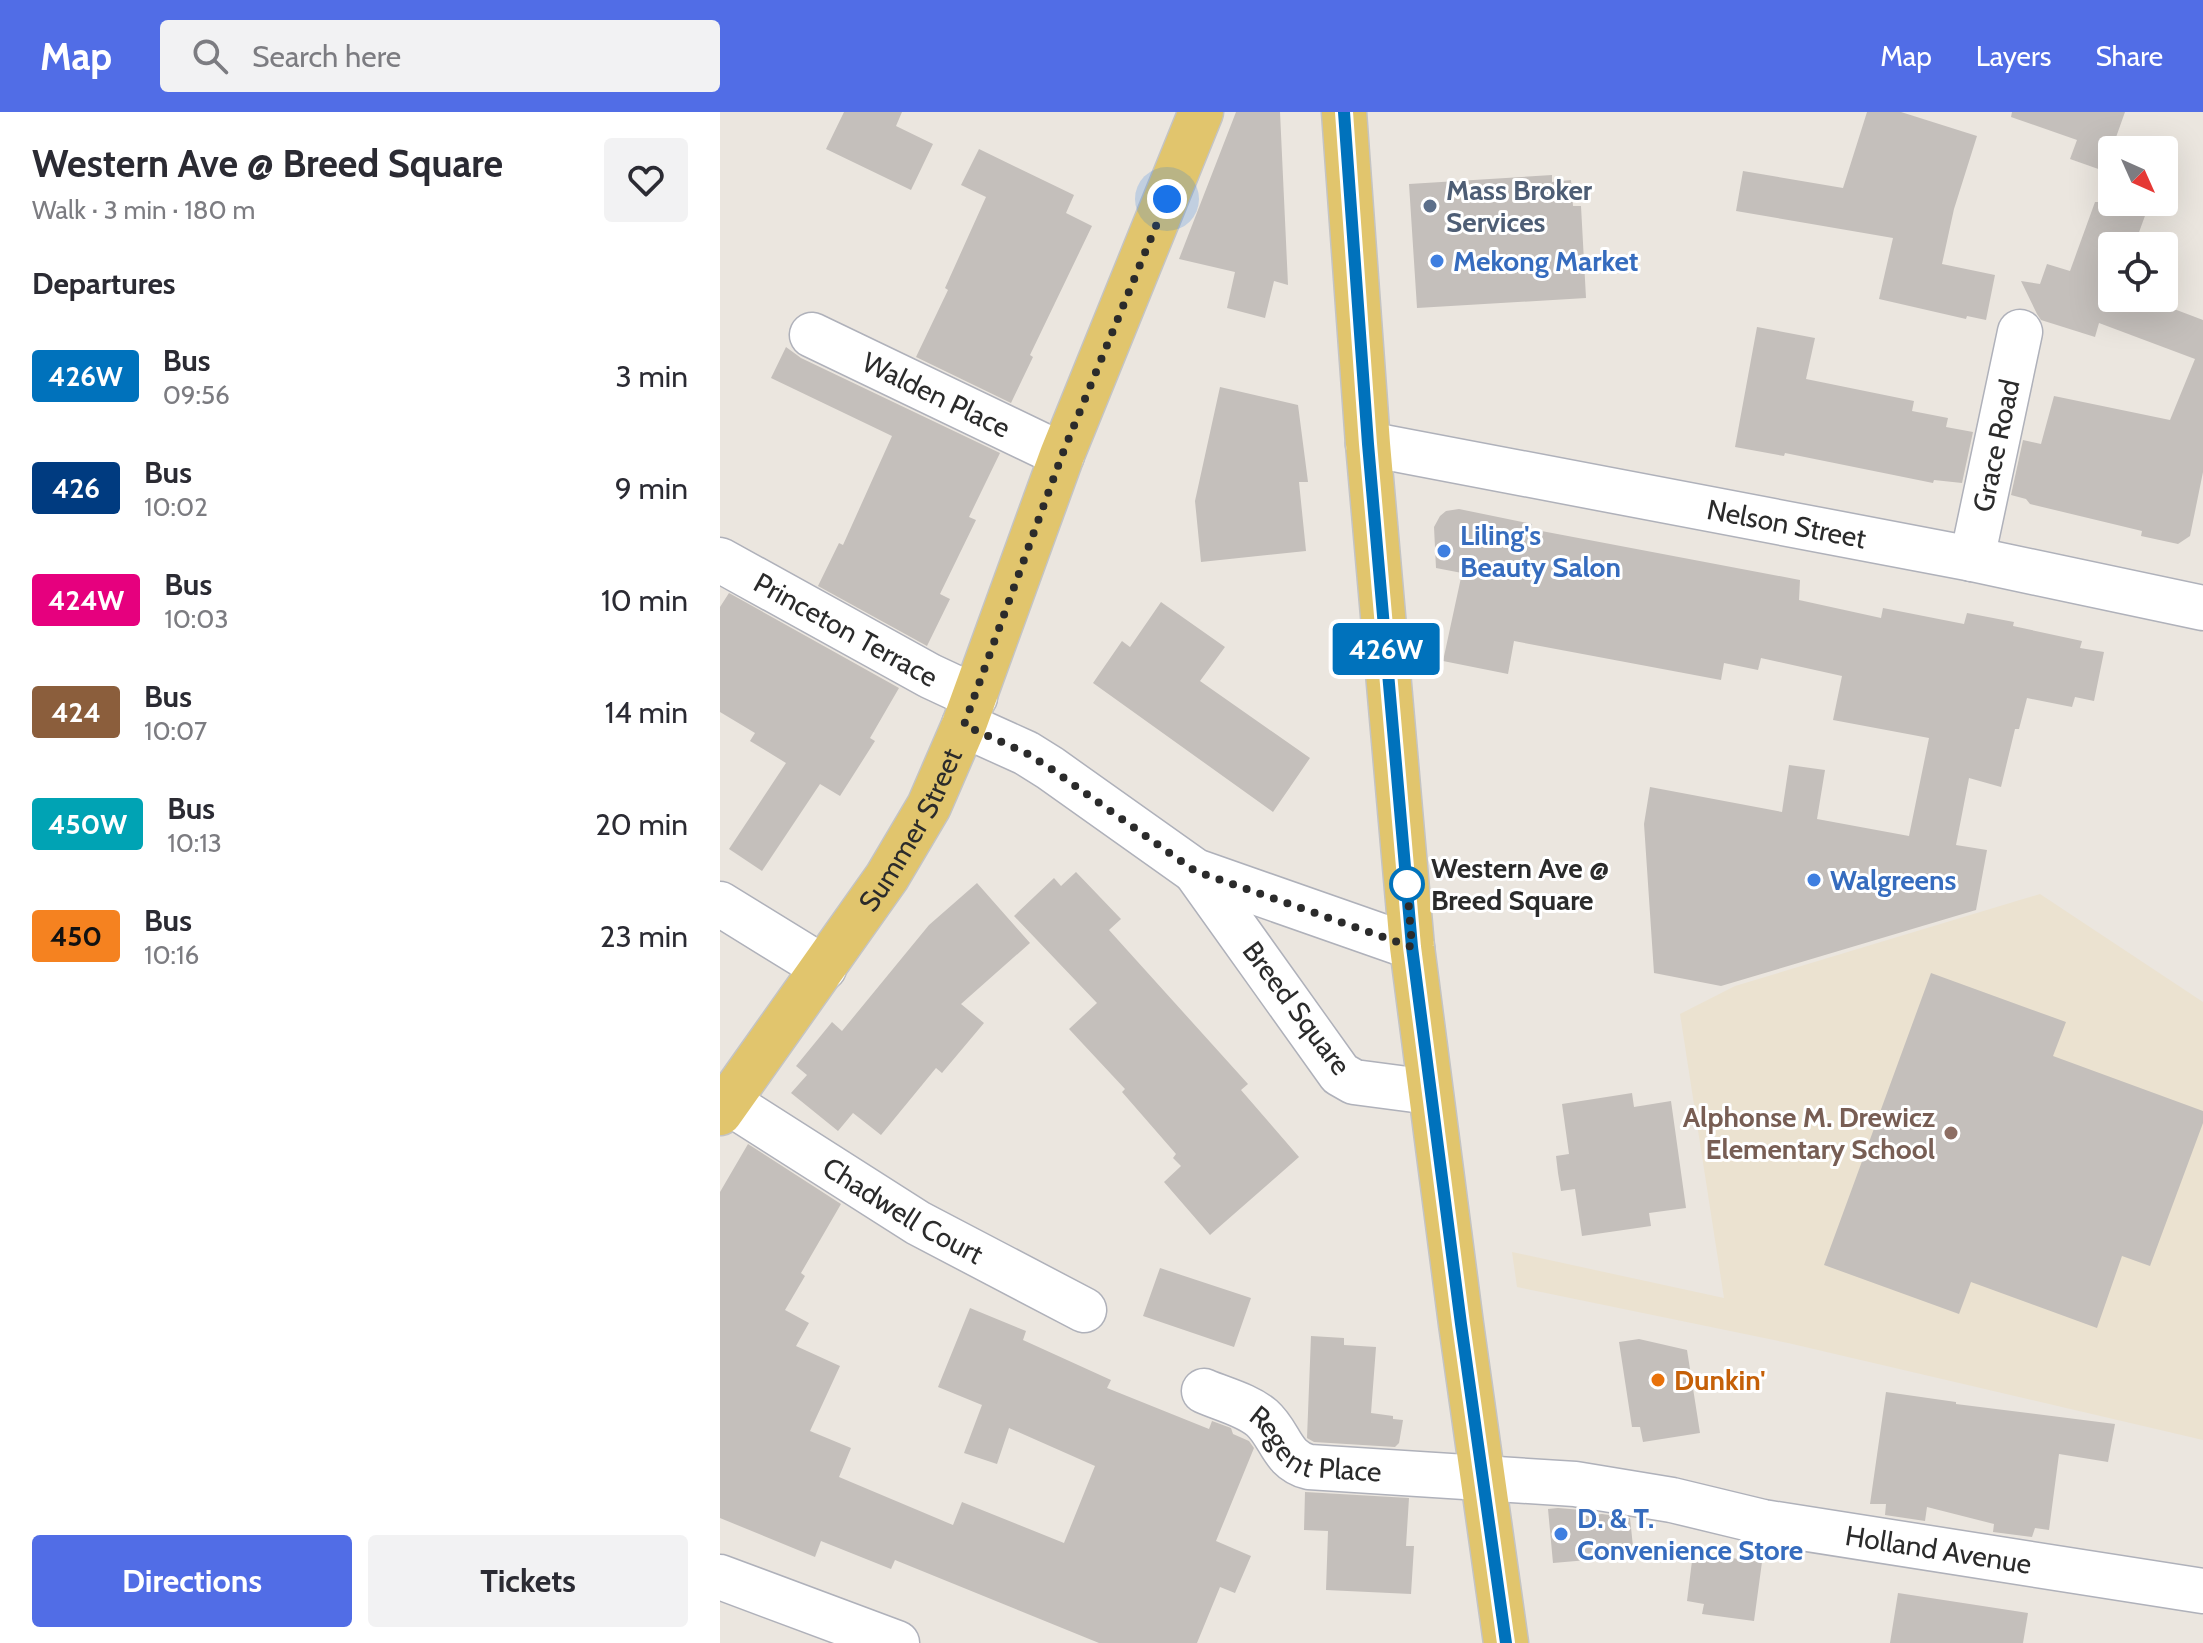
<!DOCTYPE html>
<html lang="en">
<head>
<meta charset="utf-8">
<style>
	:root { --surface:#fff; --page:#f2f2f3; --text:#2b2b33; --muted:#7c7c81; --accent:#516de6 }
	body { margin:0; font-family:Cabin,sans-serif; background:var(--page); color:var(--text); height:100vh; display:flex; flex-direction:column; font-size:30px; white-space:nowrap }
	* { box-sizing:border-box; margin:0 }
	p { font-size:26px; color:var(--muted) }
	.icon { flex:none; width:44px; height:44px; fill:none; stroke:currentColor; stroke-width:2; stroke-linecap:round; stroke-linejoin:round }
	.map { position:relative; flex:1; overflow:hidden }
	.panel { display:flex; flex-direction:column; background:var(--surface); width:720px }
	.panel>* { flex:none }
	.badge { padding:0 16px; border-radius:6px; font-size:28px; line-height:52px }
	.needle { width:52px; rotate:135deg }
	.fabs { position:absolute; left:1378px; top:24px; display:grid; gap:16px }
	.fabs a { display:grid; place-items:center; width:80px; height:80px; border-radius:8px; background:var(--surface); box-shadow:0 8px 32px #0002; font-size:40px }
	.you { position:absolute; width:40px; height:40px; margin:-20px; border:6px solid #fff; border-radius:50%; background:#1a73e8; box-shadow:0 0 0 12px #1a73e833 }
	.map>.badge { position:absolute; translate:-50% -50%; box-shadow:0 0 0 4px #fff }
	h2 { padding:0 32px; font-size:30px; line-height:72px }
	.round { display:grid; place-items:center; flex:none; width:84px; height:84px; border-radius:8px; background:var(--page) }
	.head { display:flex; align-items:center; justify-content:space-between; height:136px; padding:0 32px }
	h1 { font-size:38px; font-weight:700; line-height:60px }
	.action { display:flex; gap:16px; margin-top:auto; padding:16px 32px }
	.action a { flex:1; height:92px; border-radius:8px; background:var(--accent); color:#fff; font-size:32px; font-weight:700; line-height:92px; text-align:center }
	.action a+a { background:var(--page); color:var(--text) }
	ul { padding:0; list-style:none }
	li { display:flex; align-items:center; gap:24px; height:112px; padding:0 32px }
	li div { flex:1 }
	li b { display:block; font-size:30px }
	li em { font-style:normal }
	li .badge { min-width:88px; font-weight:700; text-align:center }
	header { display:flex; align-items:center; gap:48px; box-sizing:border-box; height:112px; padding:0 40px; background:var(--accent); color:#fff }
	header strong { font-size:38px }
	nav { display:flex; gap:44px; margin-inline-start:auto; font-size:28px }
	.search { width:560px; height:72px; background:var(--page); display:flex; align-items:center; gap:20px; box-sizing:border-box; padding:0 28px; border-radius:8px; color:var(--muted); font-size:30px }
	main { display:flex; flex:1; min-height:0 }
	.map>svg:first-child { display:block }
	.education { fill:#ebe2d0 }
	.building { fill:#c4bfbb }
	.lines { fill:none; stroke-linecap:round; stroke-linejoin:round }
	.minor-casing { stroke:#afb1ba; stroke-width:47 }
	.major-casing { stroke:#c4c4c4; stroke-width:47 }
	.minor { stroke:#fff; stroke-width:44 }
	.major { stroke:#e1c56d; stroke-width:44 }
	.line-casing { stroke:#fff; stroke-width:18 }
	.line { stroke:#0072bc; stroke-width:12 }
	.walk { stroke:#2b2b2b; stroke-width:8; stroke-dasharray:0 14.4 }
	.service-dot { fill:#5c6f8a; stroke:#fff; stroke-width:3 }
	.shop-dot { fill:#3f7fe0; stroke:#fff; stroke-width:3 }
	.stop-dot { fill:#fff; stroke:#0072bc; stroke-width:4 }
	.education-dot { fill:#8d6e63; stroke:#fff; stroke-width:3 }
	.food-dot { fill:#e8710a; stroke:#fff; stroke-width:3 }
	.labels { text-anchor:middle; stroke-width:6; stroke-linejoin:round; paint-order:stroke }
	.service-label { font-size:28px; font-weight:bold; fill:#4e5e75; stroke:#fff; text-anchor:start }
	.shop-label { font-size:28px; font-weight:bold; fill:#366cbe; stroke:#fff; text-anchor:start }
	.street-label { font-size:28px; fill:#2b2b2b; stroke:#fff }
	.stop-label { font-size:28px; font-weight:bold; fill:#2b2b2b; stroke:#fff; text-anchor:start }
	.education-label { font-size:28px; font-weight:bold; fill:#785e54; stroke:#fff; text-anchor:end }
	.food-label { font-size:28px; font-weight:bold; fill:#c56008; stroke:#fff; text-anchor:start }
</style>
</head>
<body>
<header>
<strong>Map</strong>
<div class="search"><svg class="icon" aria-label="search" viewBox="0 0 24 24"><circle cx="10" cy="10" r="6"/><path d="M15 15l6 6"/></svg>Search here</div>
<nav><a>Map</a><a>Layers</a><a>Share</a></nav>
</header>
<main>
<section class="panel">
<div class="head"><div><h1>Western Ave @ Breed Square</h1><p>Walk · 3 min · 180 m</p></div><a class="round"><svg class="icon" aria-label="heart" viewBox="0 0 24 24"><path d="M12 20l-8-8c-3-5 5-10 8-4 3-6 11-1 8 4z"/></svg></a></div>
<h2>Departures</h2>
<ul>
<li><span class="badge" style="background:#0072bc;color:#fff">426W</span><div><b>Bus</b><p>09:56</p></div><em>3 min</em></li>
<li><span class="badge" style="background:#003b80;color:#fff">426</span><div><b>Bus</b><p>10:02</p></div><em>9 min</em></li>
<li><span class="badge" style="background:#e6007e;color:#fff">424W</span><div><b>Bus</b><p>10:03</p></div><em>10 min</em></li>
<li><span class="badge" style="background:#8b5e3c;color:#fff">424</span><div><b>Bus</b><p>10:07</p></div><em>14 min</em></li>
<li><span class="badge" style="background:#00a3b4;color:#fff">450W</span><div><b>Bus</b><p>10:13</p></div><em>20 min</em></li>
<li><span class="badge" style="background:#f58220;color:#111">450</span><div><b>Bus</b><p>10:16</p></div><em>23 min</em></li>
</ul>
<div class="action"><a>Directions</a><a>Tickets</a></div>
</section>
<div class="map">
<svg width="1483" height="1531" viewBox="0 0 1483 1531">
	<rect width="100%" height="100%" fill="#ebe6df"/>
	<!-- education -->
	<path class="education" d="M1320 782 1483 890V1328L1068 1231 797 1175 792 1140 1004 1186 960 902 1015 874Z"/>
	<!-- building -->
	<path class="building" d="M124 0H182L176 14 213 32 191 78 106 37Z
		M516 0H560L568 173 554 169 545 206 507 196 515 160 459 147Z
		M1147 0H1181L1257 24 1234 97 1222 152 1275 163 1266 208 1247 204 1246 207 1159 187 1173 126 1016 99 1023 59 1123 76Z
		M1292 0H1405L1384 59 1350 47 1357 28 1291 5Z
		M259 37 354 83 346 101 372 114 310 243 313 245 291 291 196 245 228 178 225 176 266 85 241 73Z
		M832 63V70L851 68 853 94H861L866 186 697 196 689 72Z
		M1375 90H1430L1414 134H1392V186H1425L1483 208V360L1470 424 1458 432 1421 424 1422 419 1310 392 1306 387 1291 383 1303 328 1321 332 1334 284 1450 308 1475 247 1379 211 1375 225 1321 208 1317 202 1301 169 1320 172 1327 152 1350 159Z
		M1037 215 1095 226 1086 267 1194 289 1192 299 1228 306 1226 315 1253 320 1242 371 1214 368 1213 371 1065 341 1064 344 1015 335Z
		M66 235 81 246 280 341 249 405 256 408 220 482 230 487 207 534 98 474 119 431 123 433 172 324 51 266Z
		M500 275 578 293 588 370H579L586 439 481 450 475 389Z
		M739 397 812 412 811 417 1080 468 1079 488 1161 506 1163 496 1244 512 1247 501 1294 510 1293 514 1362 529 1360 536 1384 540 1374 589 1355 585 1352 595 1307 586 1299 617H1295L1281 675 1249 666 1236 733 1267 738 1256 798 1001 874 934 861 924 712 930 675 1062 700 1069 653 1105 658 1097 707 1189 724 1209 626 1113 608 1122 564 1041 546 1038 558 1004 551 1001 568 794 529 788 562 723 549 742 461 716 456 714 415 720 404 726 399Z
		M9 481 179 576 150 626 155 629 120 684 100 672 42 759 9 737 66 651 30 629 35 621 0 600V495Z
		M441 490 505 535 480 569 590 646 553 700 373 571 402 529 410 535Z
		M356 760 401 807 389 818 528 972 521 978 579 1045 490 1123 444 1070 461 1054 453 1046 456 1042 402 980 405 977 349 917 377 891 294 804 334 766 341 774Z
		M257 771 310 831 241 892 264 911 222 961 216 956 161 1023 133 1001 118 1019 71 981 87 963 76 954 112 910 122 919 209 813Z
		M1211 861 1346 910 1333 944 1483 999V1011L1430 1154 1402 1144 1377 1216 1251 1170 1239 1202 1104 1153Z
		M912 981 914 995 951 989 966 1096 929 1101 931 1114 862 1124 855 1077 841 1079 838 1061 836 1044 849 1042 842 992Z
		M28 1032 121 1092 81 1161 85 1164 65 1198 89 1211 76 1234 120 1254 90 1319 131 1336 119 1365 233 1413 242 1390 344 1431 375 1354 289 1316 277 1352 244 1341 262 1293 218 1275 250 1196 306 1219 303 1228 391 1268 387 1276 489 1317 492 1309 511 1316 513 1322 529 1329 534 1336 496 1429 531 1444 515 1481 500 1475 477 1531H379L175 1448 171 1457 101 1429 95 1445 0 1406V1080Z
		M440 1156 531 1186 514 1235 423 1204Z
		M591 1224 624 1226V1233L656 1235 651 1301 673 1304V1307L683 1308 679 1331 675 1335 594 1330 587 1326Z
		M919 1227 967 1238 980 1321 923 1330 920 1315H912L899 1230Z
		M1166 1280 1236 1290V1292L1395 1312 1388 1350 1339 1342 1329 1418 1315 1416 1312 1425 1273 1420 1274 1412 1207 1395 1205 1409 1165 1403 1166 1392H1150Z
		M585 1380 689 1386 686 1434H694L691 1482 606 1478 608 1419 584 1418Z
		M838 1396 862 1398V1404L882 1402 910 1406 914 1444 833 1451 828 1397Z
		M973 1441 1042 1450 1034 1509 982 1502 984 1492 967 1489Z
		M1178 1481 1308 1501 1303 1531H1170Z"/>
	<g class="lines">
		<defs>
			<g id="minor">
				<path id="s1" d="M92 223 342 343"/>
				<path id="s2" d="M648 332 1252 447 1483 496"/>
				<path id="s3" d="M1252 447 1300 220"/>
				<path id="s4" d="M0 448 210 564 255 585"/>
				<path d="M244 613 306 641 330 656 475 759 692 835"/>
				<path d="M475 759 620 962 634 970 710 980"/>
				<path d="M0 792 104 856"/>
				<path id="s5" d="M8 990 198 1111 364 1198"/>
				<path id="s6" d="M484 1279C502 1287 527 1293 542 1306 561 1323 561 1348 589 1355L855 1372 952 1388 1043 1410 1483 1479"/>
				<path d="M0 1465 177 1531"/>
			</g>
			<g id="major">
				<path d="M624 0 648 332 692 835 741 1212 786 1531"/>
				<path id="s7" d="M0 1001 167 765 209 694 244 613 342 343 481 0"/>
			</g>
		</defs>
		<!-- minor casing -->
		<use href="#minor" class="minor-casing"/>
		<!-- major casing -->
		<use href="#major" class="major-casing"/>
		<!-- minor -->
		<use href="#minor" class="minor"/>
		<!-- major -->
		<use href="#major" class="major"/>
	</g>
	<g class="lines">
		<defs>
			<path id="line" d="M624 0 648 332 692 835 741 1212 786 1531"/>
		</defs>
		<!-- line casing -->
		<use href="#line" class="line-casing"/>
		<!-- line -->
		<use href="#line" class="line"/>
		<!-- walk -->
		<path class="walk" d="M447 87 342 343 244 613 306 641 330 656 475 759 692 835 687 772"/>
	</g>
	<!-- markers -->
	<circle class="service-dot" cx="710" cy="94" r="8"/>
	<g class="shop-dot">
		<circle cx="717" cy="149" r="8"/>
		<circle cx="724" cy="439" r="8"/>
		<circle cx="1094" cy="768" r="8"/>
		<circle cx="841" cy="1422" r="8"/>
	</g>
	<circle class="stop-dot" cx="687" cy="772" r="16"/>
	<circle class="education-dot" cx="1231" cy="1021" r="8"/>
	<circle class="food-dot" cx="938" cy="1268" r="8"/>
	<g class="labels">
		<!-- service labels -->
		<g class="service-label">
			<text x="726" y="88">Mass Broker<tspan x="726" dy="32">Services</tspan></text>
		</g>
		<!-- shop labels -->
		<g class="shop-label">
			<text x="733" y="159">Mekong Market</text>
			<text x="740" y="433">Liling's<tspan x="740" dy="32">Beauty Salon</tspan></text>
			<text x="1110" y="778">Walgreens</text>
			<text x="857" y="1416">D. &amp; T.<tspan x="857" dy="32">Convenience Store</tspan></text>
		</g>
		<!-- street labels -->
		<g class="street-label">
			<text dy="10" stroke="none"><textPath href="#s1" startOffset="138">Walden Place</textPath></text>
			<text dy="10" stroke="none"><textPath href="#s3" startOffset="116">Grace Road</textPath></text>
			<text dy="10" stroke="none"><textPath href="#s2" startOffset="426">Nelson Street</textPath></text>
			<text dy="10" stroke="none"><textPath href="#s4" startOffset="144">Princeton Terrace</textPath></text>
			<text dy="10" stroke="none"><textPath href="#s7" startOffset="342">Summer Street</textPath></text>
			<text transform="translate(577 896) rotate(53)" y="10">Breed Square</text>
			<text dy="10" stroke="none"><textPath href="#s5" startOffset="206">Chadwell Court</textPath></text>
			<text dy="10" stroke="none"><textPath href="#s6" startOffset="130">Regent Place</textPath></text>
			<text dy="10" stroke="none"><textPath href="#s6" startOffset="770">Holland Avenue</textPath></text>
		</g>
		<!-- stop labels -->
		<g class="stop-label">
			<text x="711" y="766">Western Ave @<tspan x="711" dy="32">Breed Square</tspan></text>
		</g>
		<!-- education labels -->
		<g class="education-label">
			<text x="1215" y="1015">Alphonse M. Drewicz<tspan x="1215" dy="32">Elementary School</tspan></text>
		</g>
		<!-- food labels -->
		<g class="food-label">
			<text x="954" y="1278">Dunkin'</text>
		</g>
	</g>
</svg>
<div class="fabs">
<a><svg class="needle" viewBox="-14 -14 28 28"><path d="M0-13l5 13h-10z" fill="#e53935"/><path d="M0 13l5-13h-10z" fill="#7c7c81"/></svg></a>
<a><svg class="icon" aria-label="locate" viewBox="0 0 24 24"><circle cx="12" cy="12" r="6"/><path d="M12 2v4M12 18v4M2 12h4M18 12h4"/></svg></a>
</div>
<div class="you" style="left:447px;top:87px"></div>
<b class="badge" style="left:666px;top:537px;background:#0072bc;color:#fff">426W</b>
</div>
</main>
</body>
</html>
